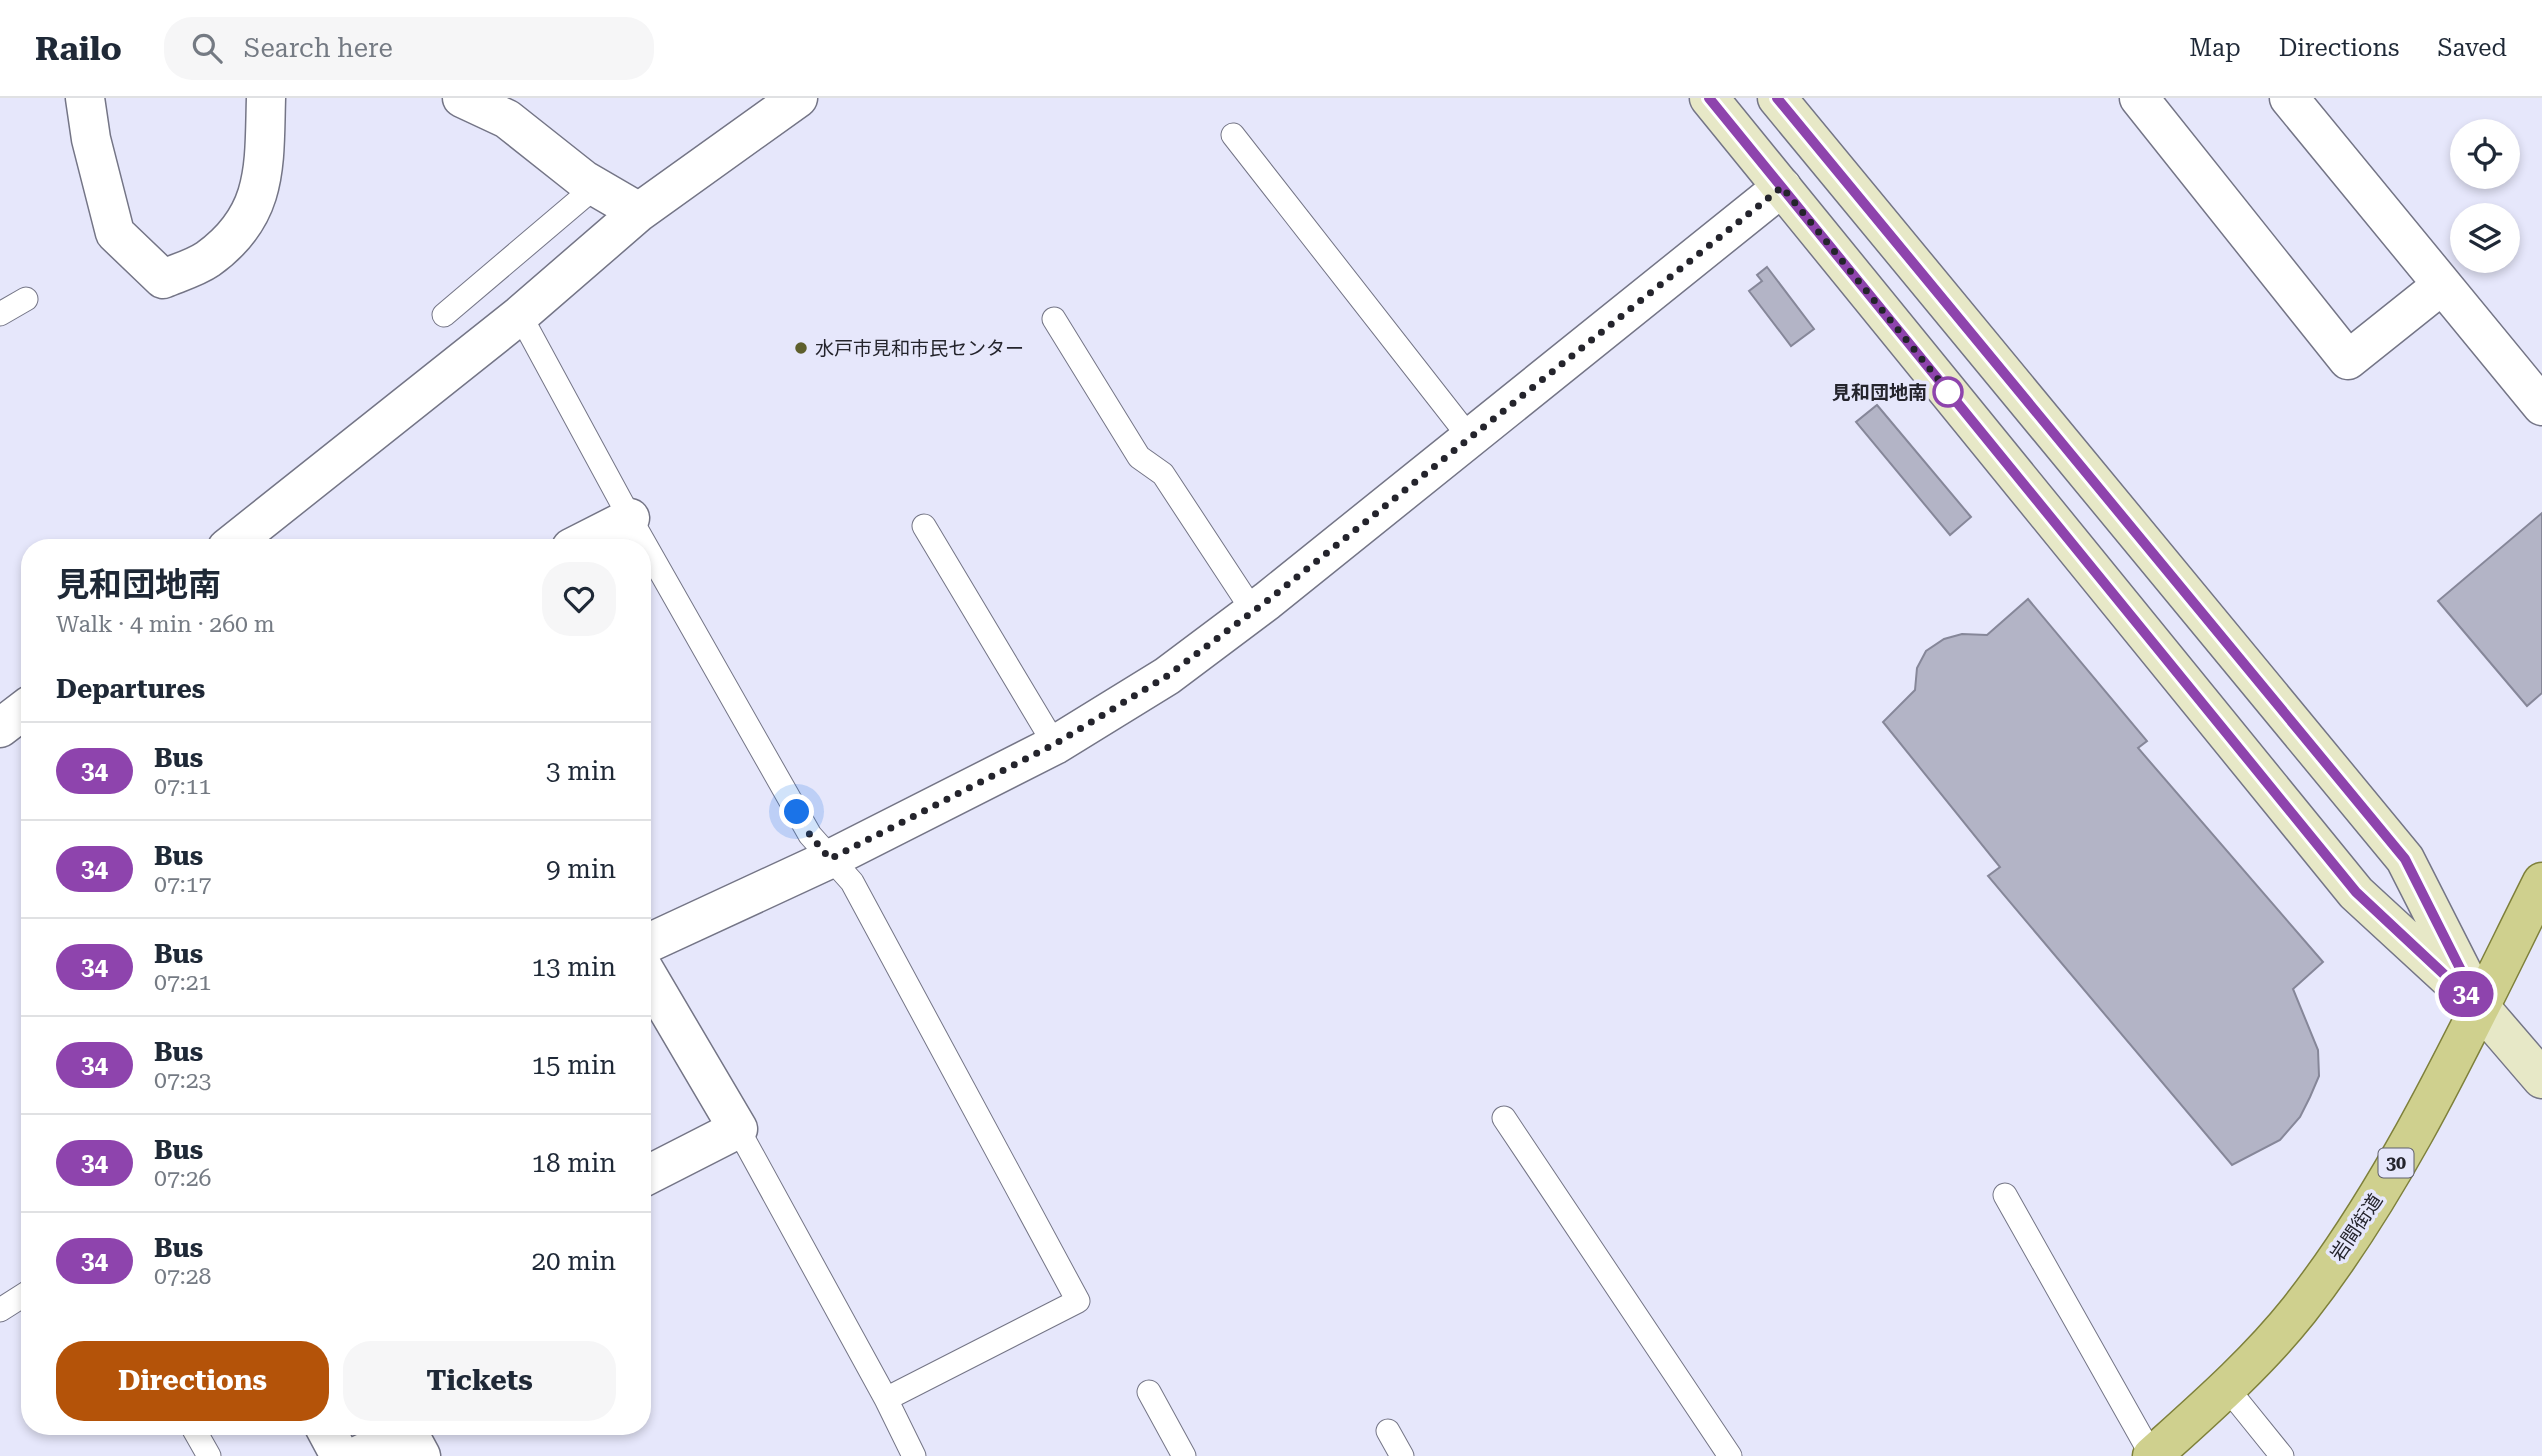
<!DOCTYPE html>
<html lang="en">
<head>
<meta charset="utf-8">
<style>
	:root { --surface:#fff; --page:#f6f6f7; --text:#1f2937; --muted:#747a83; --line:#e0e1e3; --accent:#b45309 }
	body { margin:0; font-family:"Roboto Serif","Noto Sans JP",serif; background:var(--page); color:var(--text); height:100vh; display:flex; flex-direction:column; font-size:26px; white-space:nowrap }
	* { box-sizing:border-box; margin:0 }
	p { font-size:23px; color:var(--muted) }
	.icon { flex:none; width:38px; height:38px; fill:none; stroke:currentColor; stroke-width:2; stroke-linecap:round; stroke-linejoin:round }
	.map { position:relative; flex:1; overflow:hidden }
	.side { position:absolute; left:21px; top:441px; width:630px; height:896px; display:flex; flex-direction:column; background:var(--surface); border-radius:28px; box-shadow:0 4px 10px #0003 }
	.side>* { flex:none }
	.badge { padding:0 14px; border-radius:23px; font-size:24px; line-height:46px }
	.tools { position:absolute; left:2450px; top:21px; display:grid; gap:14px }
	.tools a { display:grid; place-items:center; width:70px; height:70px; border-radius:50%; background:var(--surface); box-shadow:0 4px 10px #0003; font-size:35px }
	.you { position:absolute; width:35px; height:35px; margin:-18px; border:5px solid #fff; border-radius:50%; background:#1a73e8; box-shadow:0 0 0 10px #1a73e833 }
	.map>.badge { position:absolute; translate:-50% -50%; box-shadow:0 0 0 4px #fff }
	h2 { padding:0 35px; font-size:26px; line-height:63px }
	.round { display:grid; place-items:center; flex:none; width:74px; height:74px; border-radius:28px; background:var(--page) }
	.headline { display:flex; align-items:center; justify-content:space-between; height:119px; padding:0 35px }
	h1 { font-size:33px; font-weight:700; line-height:52px }
	.primary-button { display:flex; gap:14px; margin-top:auto; padding:14px 35px }
	.primary-button a { flex:1; height:80px; border-radius:28px; background:var(--accent); color:#fff; font-size:28px; font-weight:700; line-height:80px; text-align:center }
	.primary-button a+a { background:var(--page); color:var(--text) }
	ul { padding:0; list-style:none }
	li { display:flex; align-items:center; gap:21px; height:98px; padding:0 35px; border-top:2px solid var(--line) }
	li div { flex:1 }
	li b { display:block; font-size:26px }
	li em { font-style:normal }
	li .badge { min-width:77px; font-weight:700; text-align:center }
	header { display:flex; align-items:center; gap:42px; box-sizing:border-box; height:98px; padding:0 35px; background:var(--surface); border-bottom:2px solid var(--line) }
	header strong { font-size:33px }
	nav { display:flex; gap:38px; margin-inline-start:auto; font-size:24px }
	.search { width:490px; height:63px; background:var(--page); display:flex; align-items:center; gap:18px; box-sizing:border-box; padding:0 24px; border-radius:28px; color:var(--muted); font-size:26px }
	.map>svg:first-child { display:block }
	.building { fill:#b3b4c6; stroke:#868799; stroke-width:2 }
	.lines { fill:none; stroke-linecap:round; stroke-linejoin:round }
	.lane-casing { stroke:#747586; stroke-width:25 }
	.street-casing { stroke:#747586; stroke-width:41 }
	.secondary-casing { stroke:#747586; stroke-width:41 }
	.primary-casing { stroke:#7e803b; stroke-width:41 }
	.lane { stroke:#fff; stroke-width:23 }
	.street { stroke:#fff; stroke-width:38 }
	.secondary { stroke:#e7e8c7; stroke-width:38 }
	.primary { stroke:#cfd08e; stroke-width:38 }
	.line-casing { stroke:#fff; stroke-width:16 }
	.line { stroke:#8e44ad; stroke-width:10 }
	.walk { stroke:#24242c; stroke-width:7; stroke-dasharray:0 12.6 }
	.poi-dot { fill:#5e5f2c; stroke:#e6e7fb; stroke-width:2.5 }
	.stop-dot { fill:#fff; stroke:#8e44ad; stroke-width:3.5 }
	.labels { text-anchor:middle; stroke-width:7; stroke-linejoin:round; paint-order:stroke }
	.shield { fill:#e6e7fb; stroke:#5e5e6a; stroke-width:2 }
	.shield-label { font-size:18px; font-weight:bold; fill:#24242c }
	.poi-label { font-size:19px; fill:#24242c; stroke:#e6e7fb; text-anchor:start }
	.stop-label { font-size:19px; font-weight:bold; fill:#24242c; stroke:#e6e7fb; text-anchor:end }
	.street-label { font-size:19px; fill:#24242c; stroke:#e6e7fb }
</style>
</head>
<body>
<header>
<strong>Railo</strong>
<div class="search"><svg class="icon" aria-label="search" viewBox="0 0 24 24"><circle cx="10" cy="10" r="6"/><path d="M15 15l6 6"/></svg>Search here</div>
<nav><a>Map</a><a>Directions</a><a>Saved</a></nav>
</header>
<div class="map">
<svg width="2542" height="1358" viewBox="0 0 2542 1358">
	<rect width="100%" height="100%" fill="#e6e7fb"/>
	<!-- building -->
	<path class="building" d="M1767 169 1814 231 1791 248 1749 193 1762 183 1757 177Z
		M1877 307 1971 419 1950 437 1856 324Z
		M2542 415V595L2527 608 2438 503Z
		M2028 501 2147 643 2138 650 2323 864 2293 891 2318 952 2319 978 2310 999 2300 1019 2280 1042 2232 1067 1988 778 2000 769 1883 624 1915 592 1917 570 1926 553 1944 541 1962 536 1987 537Z"/>
	<g class="lines">
		<defs>
			<path id="lane" d="M1233 37 1470 340
				M0 216 26 201
				M444 217 596 88
				M520 217 630 420 810 737 852 784 1078 1203 886 1301
				M1054 221 1139 359 1163 376 1253 513
				M924 428 1055 647
				M1504 1020 1730 1358
				M738 1031 886 1301 914 1358
				M2005 1097 2152 1358
				M0 1212 30 1193
				M2227 1290 2282 1358
				M1149 1294 1184 1358
				M192 1328 209 1358
				M1388 1333 1402 1358"/>
			<path id="street" d="M85 0 91 41 115 135 163 181C177 175 195 170 208 161 269 117 264 67 266 0
				M462 0 507 21 584 82 639 114
				M2139 0 2348 262 2442 187
				M2289 0 2542 308
				M227 450 520 217 639 114 798 0
				M571 450 630 420
				M0 630 30 607
				M642 848 830 761 1055 647 1167 578 1267 503 1782 89
				M642 868 738 1031 642 1080
				M324 1328 340 1358
				M357 1358 408 1334 421 1358"/>
			<path id="secondary" d="M1709 0 2356 795 2481 910 2542 981
				M1777 0 2405 761 2470 889"/>
			<path id="primary" d="M2152 1358C2203 1312 2256 1266 2299 1212 2398 1086 2470 928 2542 784"/>
		</defs>
		<!-- lane casing -->
		<use href="#lane" class="lane-casing"/>
		<!-- street casing -->
		<use href="#street" class="street-casing"/>
		<!-- secondary casing -->
		<use href="#secondary" class="secondary-casing"/>
		<!-- primary casing -->
		<use href="#primary" class="primary-casing"/>
		<!-- lane -->
		<use href="#lane" class="lane"/>
		<!-- street -->
		<use href="#street" class="street"/>
		<!-- secondary -->
		<use href="#secondary" class="secondary"/>
		<!-- primary -->
		<use href="#primary" class="primary"/>
	</g>
	<g class="lines">
		<defs>
			<path id="line" d="M1709 0 2356 794 2480 910 2405 761 1777 0"/>
		</defs>
		<!-- line casing -->
		<use href="#line" class="line-casing"/>
		<!-- line -->
		<use href="#line" class="line"/>
		<!-- walk -->
		<path class="walk" d="M797 714 810 737 830 761 1055 646 1167 578 1267 503 1782 89 1956 303 1948 294"/>
	</g>
	<!-- markers -->
	<circle class="poi-dot" cx="801" cy="250" r="7"/>
	<circle class="stop-dot" cx="1948" cy="294" r="14"/>
	<g class="labels">
		<!-- shield labels -->
		<rect class="shield" x="2378.5" y="1050.5" width="35" height="29" rx="5"/>
		<g class="shield-label">
			<text x="2396" y="1071">30</text>
		</g>
		<!-- poi labels -->
		<g class="poi-label">
			<text x="815" y="257">水戸市見和市民センター</text>
		</g>
		<!-- stop labels -->
		<g class="stop-label">
			<text x="1927" y="301">見和団地南</text>
		</g>
		<!-- street labels -->
		<g class="street-label">
			<text transform="translate(2356 1129) rotate(-56)" y="7">岩間街道</text>
		</g>
	</g>
</svg>
<div class="tools">
<a><svg class="icon" aria-label="locate" viewBox="0 0 24 24"><circle cx="12" cy="12" r="6"/><path d="M12 2v4M12 18v4M2 12h4M18 12h4"/></svg></a>
<a><svg class="icon" aria-label="layers" viewBox="0 0 24 24"><path d="M12 4l9 5-9 5-9-5zM3 14l9 5 9-5"/></svg></a>
</div>
<div class="you" style="left:797px;top:714px"></div>
<b class="badge" style="left:2466px;top:896px;background:#8e44ad;color:#fff">34</b>
<section class="side">
<div class="headline"><div><h1>見和団地南</h1><p>Walk · 4 min · 260 m</p></div><a class="round"><svg class="icon" aria-label="heart" viewBox="0 0 24 24"><path d="M12 20l-8-8c-3-5 5-10 8-4 3-6 11-1 8 4z"/></svg></a></div>
<h2>Departures</h2>
<ul>
<li><span class="badge" style="background:#8e44ad;color:#fff">34</span><div><b>Bus</b><p>07:11</p></div><em>3 min</em></li>
<li><span class="badge" style="background:#8e44ad;color:#fff">34</span><div><b>Bus</b><p>07:17</p></div><em>9 min</em></li>
<li><span class="badge" style="background:#8e44ad;color:#fff">34</span><div><b>Bus</b><p>07:21</p></div><em>13 min</em></li>
<li><span class="badge" style="background:#8e44ad;color:#fff">34</span><div><b>Bus</b><p>07:23</p></div><em>15 min</em></li>
<li><span class="badge" style="background:#8e44ad;color:#fff">34</span><div><b>Bus</b><p>07:26</p></div><em>18 min</em></li>
<li><span class="badge" style="background:#8e44ad;color:#fff">34</span><div><b>Bus</b><p>07:28</p></div><em>20 min</em></li>
</ul>
<div class="primary-button"><a>Directions</a><a>Tickets</a></div>
</section>
</div>
</body>
</html>
